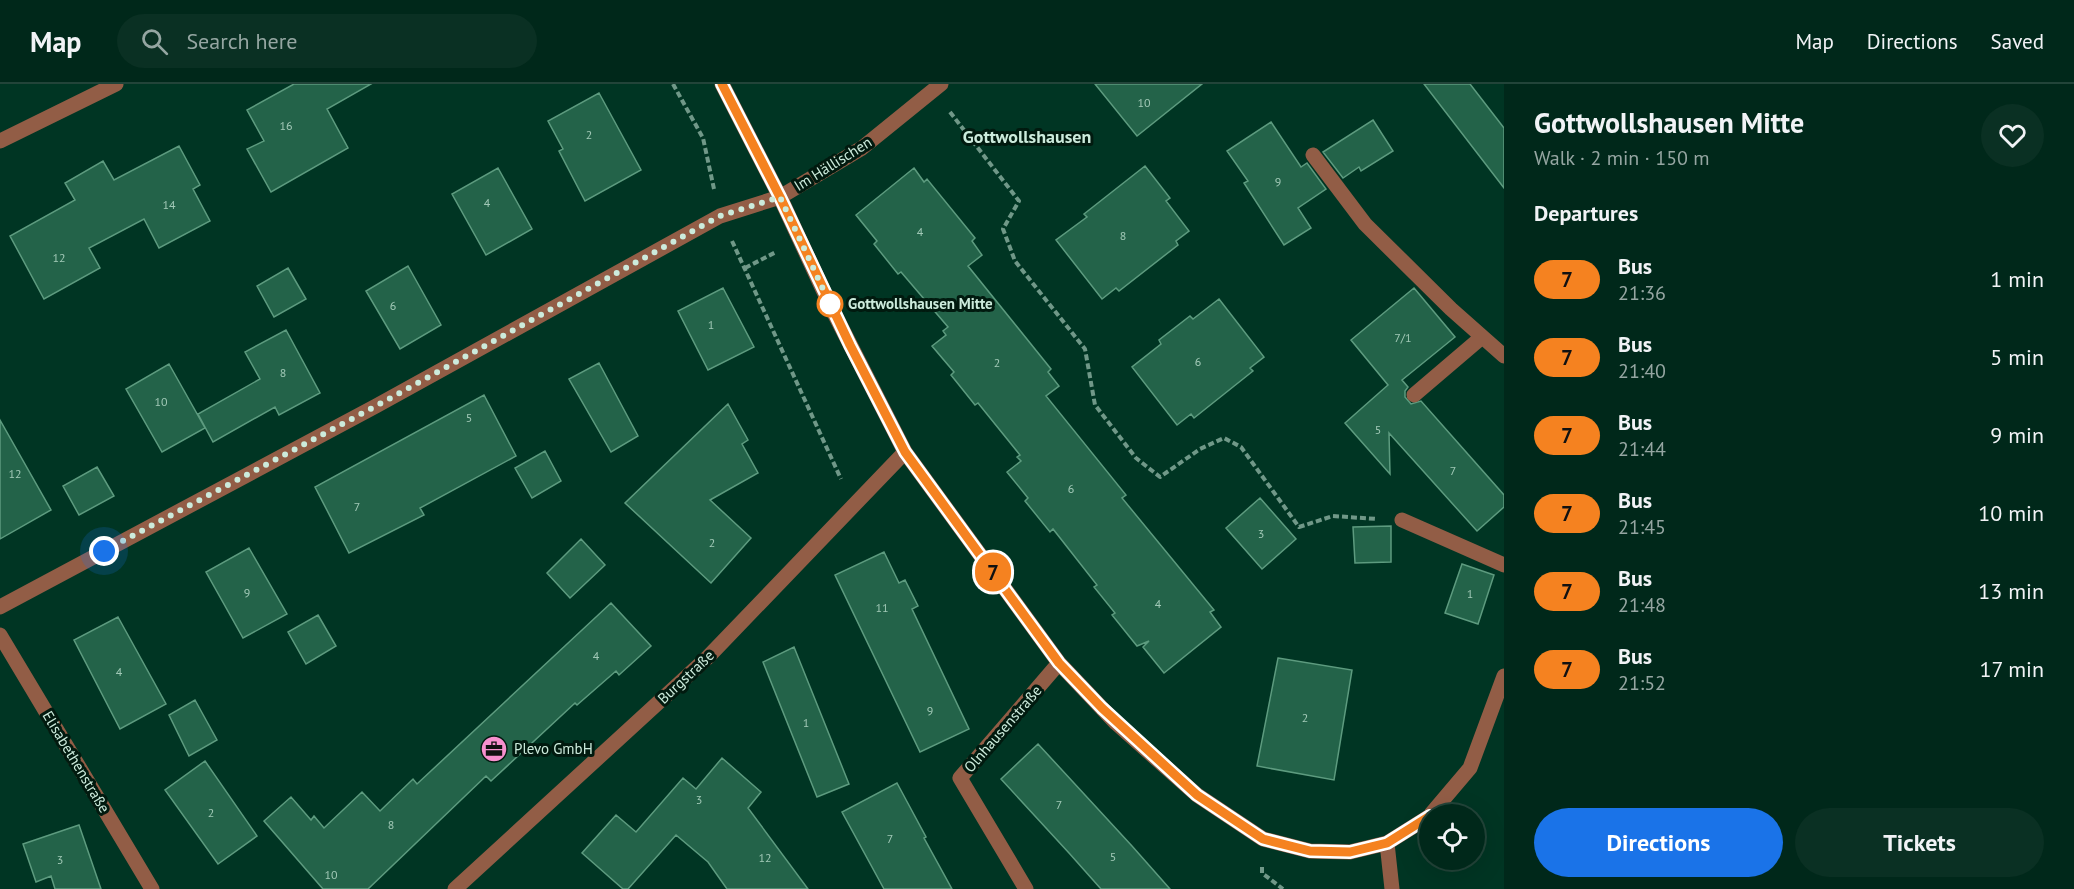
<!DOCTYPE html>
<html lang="en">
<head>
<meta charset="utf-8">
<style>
	:root { --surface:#00281a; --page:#0a3023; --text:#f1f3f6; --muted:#95a6a2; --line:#224439; --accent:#1a73e8 }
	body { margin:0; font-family:"PT Sans",sans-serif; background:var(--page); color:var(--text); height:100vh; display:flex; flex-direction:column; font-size:22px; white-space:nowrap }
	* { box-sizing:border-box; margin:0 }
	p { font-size:20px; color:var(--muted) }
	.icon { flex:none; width:33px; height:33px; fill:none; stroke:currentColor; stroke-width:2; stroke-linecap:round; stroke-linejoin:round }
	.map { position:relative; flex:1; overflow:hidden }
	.sheet { display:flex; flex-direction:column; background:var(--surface); width:570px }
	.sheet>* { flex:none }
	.badge { padding:0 12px; border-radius:20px; font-size:21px; line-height:39px }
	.fabs { position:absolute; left:1419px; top:720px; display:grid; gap:12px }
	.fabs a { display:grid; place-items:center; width:66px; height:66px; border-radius:50%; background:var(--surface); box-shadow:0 6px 24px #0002,0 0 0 2px var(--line); font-size:30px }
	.you { position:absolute; width:30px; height:30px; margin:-15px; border:4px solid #fff; border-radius:50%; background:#1a73e8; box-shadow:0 0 0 9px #1a73e833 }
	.map>.badge { position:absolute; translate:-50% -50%; box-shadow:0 0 0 3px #fff }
	h2 { padding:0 30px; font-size:22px; line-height:54px }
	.round { display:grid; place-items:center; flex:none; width:63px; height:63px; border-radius:32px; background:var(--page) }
	.summary { display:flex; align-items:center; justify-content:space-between; height:102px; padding:0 30px }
	h1 { font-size:28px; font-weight:800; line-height:45px }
	.button { display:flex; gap:12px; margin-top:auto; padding:12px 30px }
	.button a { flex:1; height:69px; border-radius:36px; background:var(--accent); color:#fff; font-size:24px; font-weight:800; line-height:69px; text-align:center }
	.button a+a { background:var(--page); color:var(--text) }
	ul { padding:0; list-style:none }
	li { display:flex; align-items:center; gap:18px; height:78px; padding:0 30px }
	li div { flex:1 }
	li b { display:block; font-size:22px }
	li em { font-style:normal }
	li .badge { min-width:66px; font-weight:700; text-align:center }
	header { display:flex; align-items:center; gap:36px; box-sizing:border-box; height:84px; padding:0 30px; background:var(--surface); border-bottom:2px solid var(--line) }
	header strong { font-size:28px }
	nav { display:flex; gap:33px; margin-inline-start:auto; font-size:21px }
	.search { width:420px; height:54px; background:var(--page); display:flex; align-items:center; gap:15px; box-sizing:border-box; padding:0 21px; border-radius:33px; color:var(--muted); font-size:22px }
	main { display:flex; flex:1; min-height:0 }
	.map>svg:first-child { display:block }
	.building { fill:#236349; stroke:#5d9b7f; stroke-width:1.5 }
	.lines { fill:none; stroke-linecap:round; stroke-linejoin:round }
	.path { stroke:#709888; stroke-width:4; stroke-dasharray:6 3; stroke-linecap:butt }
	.lane { stroke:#925d46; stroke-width:15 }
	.street { stroke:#925d46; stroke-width:15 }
	.line-casing { stroke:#fff; stroke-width:14 }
	.line { stroke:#f58220; stroke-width:9 }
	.walk { stroke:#ccebdc; stroke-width:6; stroke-dasharray:0 10.8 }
	.stop-dot { fill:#fff; stroke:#f58220; stroke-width:3 }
	.labels { text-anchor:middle; stroke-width:6; stroke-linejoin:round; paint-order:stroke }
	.number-label { font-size:12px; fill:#a2c9b7 }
	.street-label { font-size:15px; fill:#ccebdc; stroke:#011a0f }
	.stop-label { font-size:15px; font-weight:bold; fill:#ccebdc; stroke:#011a0f; text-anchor:start }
	.poi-label { font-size:15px; fill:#ccebdc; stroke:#011a0f; text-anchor:start }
	.quarter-label { font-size:18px; font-weight:bold; fill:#ccebdc; stroke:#011a0f }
</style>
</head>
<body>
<header>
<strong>Map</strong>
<div class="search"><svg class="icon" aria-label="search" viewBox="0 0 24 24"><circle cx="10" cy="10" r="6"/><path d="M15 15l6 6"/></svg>Search here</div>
<nav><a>Map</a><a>Directions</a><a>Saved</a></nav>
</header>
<main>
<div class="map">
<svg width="1504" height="805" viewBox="0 0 1504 805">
	<rect width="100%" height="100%" fill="#003523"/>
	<!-- building -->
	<path class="building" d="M294 0H371L327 25 348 64 271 108 247 65 264 57 247 26Z
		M1095 0H1202L1137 52Z
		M1424 0H1470L1504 44V104Z
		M599 9 641 86 585 117 559 67 563 65 548 37Z
		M1373 36 1393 67 1361 87 1359 83 1343 94 1323 68Z
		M1271 38 1301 83 1307 79 1326 105 1298 124 1311 144 1284 161 1244 99 1248 97 1227 67Z
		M179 62 200 101 193 105 210 137 159 164 144 135 89 164 100 184 44 215 10 152 75 116 65 99 103 77 114 96Z
		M1145 82 1170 114 1166 117 1189 147 1176 157 1178 161 1119 207 1116 204 1102 215 1056 156 1087 133 1084 130Z
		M498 84 532 145 486 171 452 110Z
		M914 84 924 98 927 95 975 154 972 157 982 171 968 182 1051 285 1048 288 1059 302 1046 312 1126 411 1122 414 1214 526 1210 528 1221 543 1164 589 1143 563 1149 557 1137 562 1112 531 1115 529 1094 503 1097 501 1053 445 1050 448 1025 417 1028 414 1007 388 1021 377 1017 373 1020 371 978 319 975 321 951 291 954 288 932 262 946 251 943 247 948 243 901 188 898 190 874 160 877 157 856 131Z
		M408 182 441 241 400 265 366 207Z
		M288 184 306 215 274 233 257 202Z
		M723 204 754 263 708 286 678 227Z
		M1414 204 1455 253 1402 296 1408 303 1405 307V313L1411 320 1421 317 1504 411V423L1477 447 1389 349 1390 390 1345 339 1388 301 1351 256Z
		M1219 215 1264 273 1250 284 1253 287 1194 334 1191 330 1177 341 1132 283 1161 260 1159 256 1190 232 1193 235Z
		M286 246 320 309 279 331 275 323 213 358 198 330 260 295 245 268Z
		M599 279 638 352 611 368 569 295Z
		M169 280 205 344 162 368 126 305Z
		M484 311 516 372 420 424 424 431 349 469 315 403Z
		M728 320 748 356 742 360 758 389 710 416 751 454 711 499 625 419Z
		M0 336 51 426 0 455Z
		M545 367 561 397 532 414 515 384Z
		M97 383 114 412 79 431 63 402Z
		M1260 414 1296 455 1262 485 1226 444Z
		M1391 442V478L1355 479 1353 443Z
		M581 455 605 481 570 514 547 489Z
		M249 464 287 530 243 554 206 488Z
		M884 468 899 499 905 496 918 522 912 525 969 645 920 668 835 491Z
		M1462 480 1494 491 1478 540 1445 529Z
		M611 519 651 562 619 591 616 587 577 621 575 619 491 697 486 692 368 805H323L264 737 291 713 311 736 314 732 324 744 362 708 380 727 413 695 417 700Z
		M318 531 336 562 306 580 288 548Z
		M118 533 166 620 120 645 74 556Z
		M794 563 849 700 817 713 763 578Z
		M1278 574 1352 586 1334 696 1257 682Z
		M195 616 217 656 189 672 169 631Z
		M1038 660 1132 762 1170 805H1101L1069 769 1001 695Z
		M722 674 761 708 748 724 808 805H727L708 778 676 751 628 805H623L582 769 616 731 636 748 683 694 696 705Z
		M205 677 257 752 218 780 165 706Z
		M897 699 926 753 924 754 952 805H884L842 728Z
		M79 741 101 805H55L51 792 36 798 23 760Z"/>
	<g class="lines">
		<!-- path -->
		<path class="path" d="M673 0 703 54 714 105
			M950 28 1019 117 1003 145 1015 177 1085 265 1095 321 1136 374 1160 393 1200 365 1224 354 1241 363 1299 443 1333 432 1377 435
			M732 157 841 395
			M745 184 776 168
			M1262 783V789L1283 805"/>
		<!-- lane -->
		<path class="lane" d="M1313 71 1365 140 1451 225 1504 272
			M1414 311 1482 253
			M1402 436 1504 481"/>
		<!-- street -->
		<path class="street" d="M722 0 780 113 831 223 905 368 1059 579 1116 639 1197 711 1263 755 1310 767 1350 768 1387 759 1430 732
			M0 57 116 0
			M0 523 376 322 720 132 780 113 862 64 941 0
			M0 551 152 805
			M1431 730 1470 684 1504 592
			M1387 759 1392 805
			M455 805 708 573 905 368
			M1026 805 960 694 1059 579"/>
	</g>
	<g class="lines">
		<defs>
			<path id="line" d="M722 0 780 113 850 261 905 368 1059 579 1102 624 1197 711 1263 755 1310 767 1350 768 1387 759 1430 732"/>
		</defs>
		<!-- line casing -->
		<use href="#line" class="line-casing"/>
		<!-- line -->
		<use href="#line" class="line"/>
		<!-- walk -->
		<path class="walk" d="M104 467 376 322 720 132 780 113 831 222 830 220"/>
	</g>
	<!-- icons -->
	<defs>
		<symbol id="office-disc" viewBox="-11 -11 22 22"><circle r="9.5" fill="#f790ce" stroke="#011a0f"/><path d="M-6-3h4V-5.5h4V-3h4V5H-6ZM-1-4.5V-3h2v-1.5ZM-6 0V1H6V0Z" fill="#111"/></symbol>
	</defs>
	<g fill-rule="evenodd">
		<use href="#office-disc" x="479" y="650" width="30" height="30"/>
	</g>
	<!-- markers -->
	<circle class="stop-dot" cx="830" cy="220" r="12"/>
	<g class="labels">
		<!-- number labels -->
		<g class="number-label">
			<text x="1144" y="23">10</text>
			<text x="286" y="46">16</text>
			<text x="589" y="55">2</text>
			<text x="1278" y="102">9</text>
			<text x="487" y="123">4</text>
			<text x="169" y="125">14</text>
			<text x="920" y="152">4</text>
			<text x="1123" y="156">8</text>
			<text x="59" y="178">12</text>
			<text x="393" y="226">6</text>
			<text x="711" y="245">1</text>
			<text x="1403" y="258">7/1</text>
			<text x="1198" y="282">6</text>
			<text x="997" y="283">2</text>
			<text x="283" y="293">8</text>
			<text x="161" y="322">10</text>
			<text x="469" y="338">5</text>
			<text x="1378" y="350">5</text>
			<text x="1453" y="391">7</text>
			<text x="15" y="394">12</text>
			<text x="1071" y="409">6</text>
			<text x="357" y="427">7</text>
			<text x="1261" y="454">3</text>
			<text x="712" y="463">2</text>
			<text x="247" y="513">9</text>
			<text x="1470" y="514">1</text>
			<text x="1158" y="524">4</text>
			<text x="882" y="528">11</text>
			<text x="596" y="576">4</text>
			<text x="119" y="592">4</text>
			<text x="930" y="631">9</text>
			<text x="1305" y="638">2</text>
			<text x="806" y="643">1</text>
			<text x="699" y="720">3</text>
			<text x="1059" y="725">7</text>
			<text x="211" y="733">2</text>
			<text x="391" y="745">8</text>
			<text x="890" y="759">7</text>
			<text x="1113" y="777">5</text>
			<text x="765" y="778">12</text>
			<text x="60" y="780">3</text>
			<text x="331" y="795">10</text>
		</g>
		<!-- street labels -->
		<g class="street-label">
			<text transform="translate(833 80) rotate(-32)" y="5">Im Hällischen</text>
			<text transform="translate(686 593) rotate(-43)" y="5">Burgstraße</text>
			<text transform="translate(1003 645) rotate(-49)" y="5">Olnhausenstraße</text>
			<text transform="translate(76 678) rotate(59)" y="5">Elisabethenstraße</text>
		</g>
		<!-- stop labels -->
		<g class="stop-label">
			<text x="848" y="225">Gottwollshausen Mitte</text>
		</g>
		<!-- poi labels -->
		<g class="poi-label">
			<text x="514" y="670">Plevo GmbH</text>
		</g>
		<!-- quarter labels -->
		<g class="quarter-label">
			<text x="1027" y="59">Gottwollshausen</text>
		</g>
	</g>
</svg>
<div class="fabs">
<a><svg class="icon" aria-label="locate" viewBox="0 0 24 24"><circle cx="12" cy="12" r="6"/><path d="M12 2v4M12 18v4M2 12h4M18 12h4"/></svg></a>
</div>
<div class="you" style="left:104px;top:467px"></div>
<b class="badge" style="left:993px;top:488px;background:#f58220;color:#111">7</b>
</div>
<section class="sheet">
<div class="summary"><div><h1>Gottwollshausen Mitte</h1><p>Walk · 2 min · 150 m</p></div><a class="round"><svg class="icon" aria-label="heart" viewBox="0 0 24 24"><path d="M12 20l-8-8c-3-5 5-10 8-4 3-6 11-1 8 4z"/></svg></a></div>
<h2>Departures</h2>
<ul>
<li><span class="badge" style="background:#f58220;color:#111">7</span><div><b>Bus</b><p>21:36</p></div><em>1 min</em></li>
<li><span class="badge" style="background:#f58220;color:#111">7</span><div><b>Bus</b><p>21:40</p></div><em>5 min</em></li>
<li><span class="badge" style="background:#f58220;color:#111">7</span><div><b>Bus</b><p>21:44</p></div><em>9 min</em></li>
<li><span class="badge" style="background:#f58220;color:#111">7</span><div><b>Bus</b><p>21:45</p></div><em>10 min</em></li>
<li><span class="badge" style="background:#f58220;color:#111">7</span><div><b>Bus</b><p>21:48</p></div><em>13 min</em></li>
<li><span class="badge" style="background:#f58220;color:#111">7</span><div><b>Bus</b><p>21:52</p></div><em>17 min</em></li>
</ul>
<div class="button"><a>Directions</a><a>Tickets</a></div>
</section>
</main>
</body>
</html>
